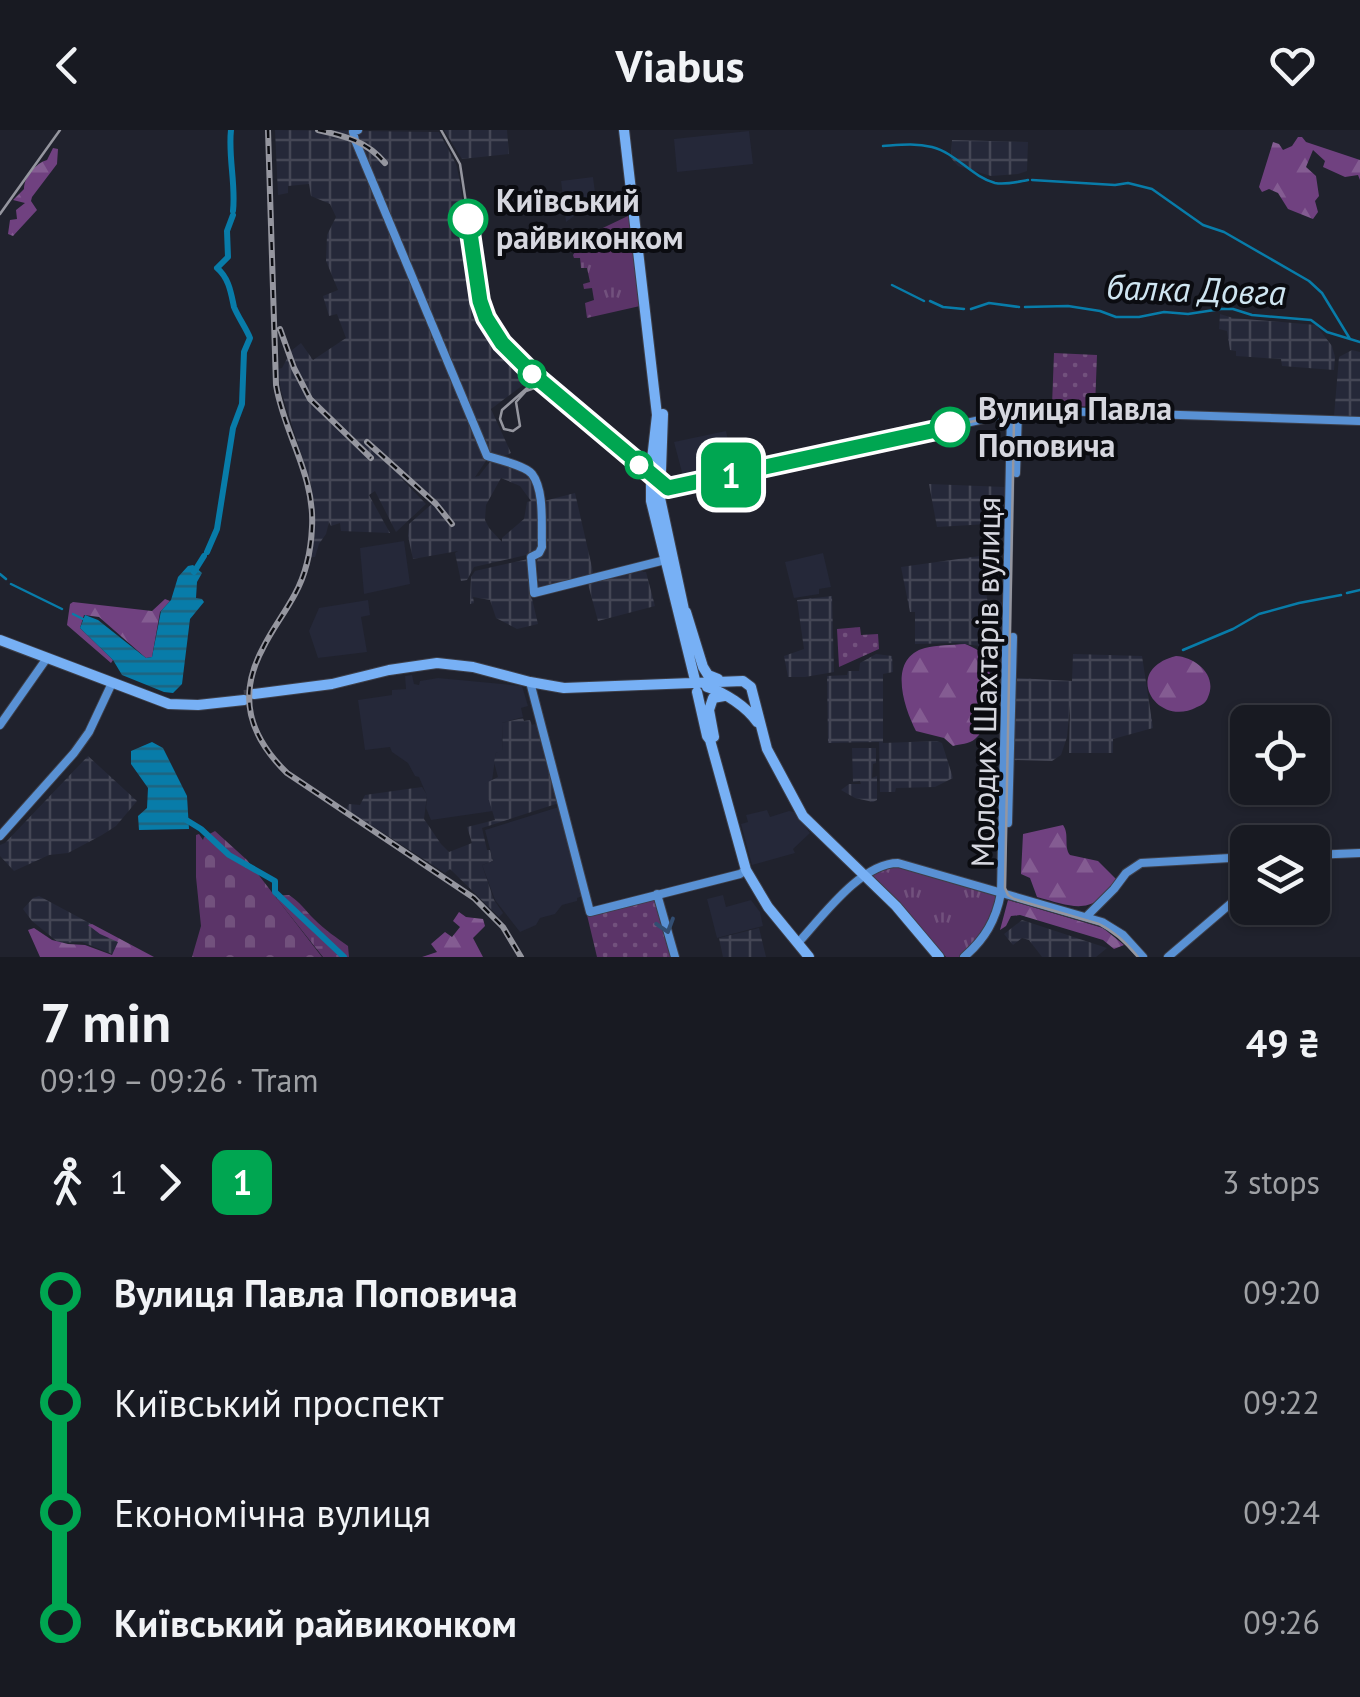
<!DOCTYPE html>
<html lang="en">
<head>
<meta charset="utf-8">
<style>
	:root { --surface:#181a22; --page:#21232a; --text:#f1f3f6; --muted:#9fa1a5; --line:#363840 }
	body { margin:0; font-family:"PT Sans",sans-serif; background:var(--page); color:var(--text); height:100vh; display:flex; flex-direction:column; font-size:38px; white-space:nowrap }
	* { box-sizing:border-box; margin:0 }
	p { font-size:32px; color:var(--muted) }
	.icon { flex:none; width:55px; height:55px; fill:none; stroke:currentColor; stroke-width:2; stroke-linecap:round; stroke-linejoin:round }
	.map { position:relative; height:827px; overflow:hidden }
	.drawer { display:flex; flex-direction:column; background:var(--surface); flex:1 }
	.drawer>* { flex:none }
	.badge { padding:0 20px; border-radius:15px; font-size:35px; line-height:65px }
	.controls { position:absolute; left:1230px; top:575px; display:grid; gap:20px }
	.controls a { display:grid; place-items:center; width:100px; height:100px; border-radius:15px; background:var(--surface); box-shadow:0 2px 8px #0004,0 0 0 2px var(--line); font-size:50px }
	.map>.badge { position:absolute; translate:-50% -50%; box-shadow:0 0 0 5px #fff }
	.legs { display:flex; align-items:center; gap:15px; height:110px; padding:0 40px; font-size:32px }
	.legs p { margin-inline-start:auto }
	.summary { display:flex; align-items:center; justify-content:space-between; height:170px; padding:0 40px }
	h1 { font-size:55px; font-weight:700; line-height:75px }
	ul { padding:0 40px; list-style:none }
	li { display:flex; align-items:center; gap:35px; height:110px; font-size:38px }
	li i { display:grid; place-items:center; width:15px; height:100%; margin:0 12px; background:currentColor }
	li i::after { content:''; width:25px; height:25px; margin:-12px; border:8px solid; border-radius:50%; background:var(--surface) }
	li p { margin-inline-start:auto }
	li:first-child i { background:linear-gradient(#0000 50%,currentColor 0) }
	li:last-child i { background:linear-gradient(currentColor 50%,#0000 0) }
	header { display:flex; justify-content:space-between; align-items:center; height:130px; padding:0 40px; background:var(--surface); font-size:45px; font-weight:700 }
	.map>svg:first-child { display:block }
	.built { fill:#252839 }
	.industrial { fill:url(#industrial-grid); fill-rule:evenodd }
	.grass { fill:url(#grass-dots) }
	.forest { fill:url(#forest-firs) }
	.wetland { fill:url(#wetland-marsh) }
	.cemetery { fill:url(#cemetery-stones) }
	.park { fill:url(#park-tufts) }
	.water { fill:url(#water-rules) }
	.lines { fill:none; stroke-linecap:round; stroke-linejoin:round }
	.stream { stroke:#087ca9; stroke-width:2.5 }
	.river { stroke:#087ca9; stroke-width:6 }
	.primary-tunnel { stroke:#3b3d48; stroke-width:10; stroke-dasharray:10 5; stroke-linecap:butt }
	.secondary-casing { stroke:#3d3f49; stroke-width:10 }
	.primary-casing { stroke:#3d3f49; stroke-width:12 }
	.secondary { stroke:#5991d4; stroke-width:8 }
	.primary { stroke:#77b0f5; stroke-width:10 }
	.tram { stroke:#95969f; stroke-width:2.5 }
	.rail-casing { stroke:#95969f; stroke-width:6 }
	.rail { stroke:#0b0c11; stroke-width:2.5; stroke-dasharray:8; stroke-linecap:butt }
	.oneway { stroke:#324e72 }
	.line-1-casing { stroke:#fff; stroke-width:22 }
	.line-1 { stroke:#00a651; stroke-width:15 }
	.stop-1-dot { fill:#fff; stroke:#00a651; stroke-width:5 }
	.labels { text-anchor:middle; stroke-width:8; stroke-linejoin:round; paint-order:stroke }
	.stop-label { font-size:32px; font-weight:bold; fill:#d6d7df; stroke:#0b0c11; text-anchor:start }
	.street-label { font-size:32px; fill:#d6d7df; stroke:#0b0c11 }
	.water-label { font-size:35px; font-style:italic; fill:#cfe5f1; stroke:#0b0c11 }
</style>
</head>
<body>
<header><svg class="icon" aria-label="back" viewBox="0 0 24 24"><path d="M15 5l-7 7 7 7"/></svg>Viabus<svg class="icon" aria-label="heart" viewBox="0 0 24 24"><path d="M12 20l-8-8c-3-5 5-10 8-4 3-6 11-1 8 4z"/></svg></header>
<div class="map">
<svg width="1360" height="827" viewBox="0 0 1360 827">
	<defs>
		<pattern id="industrial-grid" width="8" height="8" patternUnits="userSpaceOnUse" patternTransform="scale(2.5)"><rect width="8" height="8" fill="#252839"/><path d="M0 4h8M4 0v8" fill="none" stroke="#444655"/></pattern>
		<pattern id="grass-dots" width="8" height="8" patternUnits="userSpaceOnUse" patternTransform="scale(2.5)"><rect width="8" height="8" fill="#5b3468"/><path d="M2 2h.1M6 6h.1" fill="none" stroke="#72517d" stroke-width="1.8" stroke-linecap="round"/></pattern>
		<pattern id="forest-firs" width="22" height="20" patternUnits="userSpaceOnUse" patternTransform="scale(2.5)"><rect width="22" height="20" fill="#704180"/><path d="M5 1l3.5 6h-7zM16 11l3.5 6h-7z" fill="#845c92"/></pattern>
		<pattern id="wetland-marsh" width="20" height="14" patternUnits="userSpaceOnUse" patternTransform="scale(2.5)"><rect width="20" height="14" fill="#5b3468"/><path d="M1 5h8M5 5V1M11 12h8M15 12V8" fill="none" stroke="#72517d"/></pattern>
		<pattern id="cemetery-stones" width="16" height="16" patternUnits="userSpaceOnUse" patternTransform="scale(2.5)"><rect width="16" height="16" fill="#5b3468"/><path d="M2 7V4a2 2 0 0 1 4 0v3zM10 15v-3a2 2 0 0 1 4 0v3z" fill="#72517d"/></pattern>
		<pattern id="park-tufts" width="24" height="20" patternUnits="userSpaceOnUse" patternTransform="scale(2.5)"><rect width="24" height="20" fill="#5b3468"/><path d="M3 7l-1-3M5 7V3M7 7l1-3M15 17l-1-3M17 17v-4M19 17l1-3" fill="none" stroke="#72517d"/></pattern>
		<pattern id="water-rules" width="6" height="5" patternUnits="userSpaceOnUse" patternTransform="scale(2.5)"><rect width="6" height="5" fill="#087ca9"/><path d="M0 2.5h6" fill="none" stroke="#1e6480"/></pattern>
	</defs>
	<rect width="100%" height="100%" fill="#20222d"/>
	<!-- built -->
	<path class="built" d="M749 1 753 34 677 42 674 9Z
		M593 47 596 70 566 92 561 51Z
		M726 301 734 338 684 350 674 312Z
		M404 411 410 454 364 464 360 418Z
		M823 423 831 457 819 459V464L794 468 785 432Z
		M368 470 370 485 361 487 367 522 318 528 309 501 319 478Z
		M412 545 414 554 419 555 420 551 438 548 522 556 528 576 521 578 523 587 502 593 503 621 496 623 492 651 485 654 493 681 431 690 426 678 427 666 419 647 415 646 408 633 392 622 390 617 365 620 358 570 392 565V560L406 559 405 546Z
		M559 677 583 766 577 768V771L562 775 555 784 540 788 536 795 520 802 495 770 482 735 493 731 485 700Z
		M767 680 770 687 789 681 794 682 810 703 793 719 795 723 752 735 741 694 748 692 746 685Z
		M723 765 726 777 751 770 760 782 763 796 717 808 707 769Z"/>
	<!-- industrial -->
	<path class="industrial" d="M275 0 439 2 456 34 460 51 470 128 480 181 499 219 531 249 491 279 511 323 500 328 490 325 475 347 479 346 492 329 531 344 539 368 540 412 535 423 474 437 467 450 461 451 455 423 458 421 413 429 408 406 409 394 433 373 400 347 426 374 396 402 375 361 369 365 390 403 341 401 340 393 331 396 329 392 326 404 319 414 315 427H311L315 382 311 354 281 261 278 239 282 238 291 221 301 213 313 230 346 208 337 184 329 186 323 166 338 160 326 131 327 105 336 87 330 74 311 66 309 54 288 56V63L278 65ZM501 348 520 356 531 371 527 372 524 389 502 408V412L489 398 485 390 486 375Z
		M444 0H507L509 24 462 29Z
		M952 10 1028 12 1027 41 1018 44 991 46 958 36 951 28Z
		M1220 184 1233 188 1316 195 1332 216 1335 227 1334 240 1282 236 1281 229 1236 226V221L1230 220 1227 201 1219 199Z
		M1352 220 1360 222V286H1334L1339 227Z
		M929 354 1005 357V393L937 397Z
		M575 363 594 446 539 460 537 431 544 416V371Z
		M980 426 988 474 1004 472V519L956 513 915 514V482H910L901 437Z
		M528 429 531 451 528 452 538 494 517 499 496 488 490 470 473 467 474 473 470 474 471 447 475 441Z
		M642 440 643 442H646L655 476 598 491 588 454Z
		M832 466 834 542 805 547H788L784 526 804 519 797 470Z
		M876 524 892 526 893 542 883 544V613L937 611 942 613 953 648 935 657 896 658 895 662H880L879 612 828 613 827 546 847 545 848 541H859L860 533Z
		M1073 524 1142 526 1153 598 1113 609V623H1069L1070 575 1067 607 1061 625 1052 631 1013 630 1017 548 1072 551Z
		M523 588 524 591 530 590 532 595 538 593 559 673 482 698 487 720H490L493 731 482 735 494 770 503 783 499 787 450 739 445 743 346 679 349 674 360 675 365 665 422 657 427 665 424 689 441 714 449 722 472 713 467 697 495 690 484 654 498 647 494 632 496 623 503 620 502 593Z
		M852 618H876V633L873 634 872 648 877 646V670L873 672 855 668 841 660 849 654H861L860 651 853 652Z
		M88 626 137 671 116 696 102 705 68 723 49 725 14 741 0 726V715L5 713Z
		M39 766 123 811 112 824 82 812 59 813 32 791 23 779 33 768Z
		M1022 790 1107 818 1096 827H1042L1029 810 1022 808 1013 815 1004 804Z
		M759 798 766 827H723L719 808Z"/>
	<!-- grass -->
	<path class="grass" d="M1054 223 1097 225 1095 277 1052 275Z
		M860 497 861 505 878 504 879 519 839 537 837 499Z
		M656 767 673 827H597L587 785Z"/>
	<!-- forest -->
	<path class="forest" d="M1298 7H1302L1306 12 1360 30V50L1358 45 1345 47 1323 37 1325 31 1313 20 1306 37 1316 46 1319 66 1315 71 1318 82 1313 89 1288 79 1278 63 1269 59 1262 62 1259 57 1273 12 1279 14 1283 20 1292 16Z
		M53 18 58 19 57 34 32 67 31 71 37 80 13 106 8 104 10 90 17 89 16 80 25 73 13 70 24 59C24 47 36 33 47 30Z
		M165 469 170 471 160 482 152 527 146 528 99 487 84 485 80 498 113 530 111 533 67 495 70 474 73 472 152 481Z
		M965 514C970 516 975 518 979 521 998 536 993 595 975 609 969 614 960 614 953 616L944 608 916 601C904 578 887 528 925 518 937 515 952 515 965 514Z
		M1176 526C1195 527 1218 545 1208 567 1206 573 1202 575 1197 577 1157 599 1120 540 1176 526Z
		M1063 695C1070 705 1063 716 1070 725L1098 731 1116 749C1093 787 1074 777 1037 767L1030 748 1021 744 1023 704Z
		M1008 770 1103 798 1124 815 1114 819 1103 810 1020 785 1011 786 1006 796 1000 800Z
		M459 782 466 787 483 789 485 796 473 808 483 827H422L437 822 431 814 445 802 452 807 460 797 453 791Z
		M92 794 154 827H40L28 800 34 798 52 810 68 814 85 815 112 825 118 812 100 804 88 795Z"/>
	<!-- wetland -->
	<path class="wetland" d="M289 765C300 772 305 780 314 789 325 800 337 808 348 816L349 827H323L277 769V766Z"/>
	<!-- cemetery -->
	<path class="cemetery" d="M215 701 247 730 322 827H192L201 796 196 747V705L199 704 203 710 204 707Z"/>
	<!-- park -->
	<path class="park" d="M630 85 640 176 587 188 585 173 594 170 592 158 584 159 583 154 590 152 587 138H581L580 128H574L573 125 586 106Z
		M891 734 997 765 989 796 962 827H946L872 747 871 742Z"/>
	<!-- water -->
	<path class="water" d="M193 435 202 443 197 452 196 468 202 469 204 472 190 489 182 554 173 563 164 562 122 545 113 530 80 498 85 485 98 490 146 528 152 527 161 481 171 470 178 447 188 436Z
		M152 612 163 618 187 666 189 699 139 700 138 686 147 678 148 658 131 634V621Z"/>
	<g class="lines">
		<!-- stream -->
		<path class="stream" d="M883 16C899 15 915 13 932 17 956 23 972 47 995 53 1006 55 1017 52 1028 50
			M1032 50 1115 55 1128 53 1152 59 1203 95 1224 102 1309 151 1322 163 1350 209
			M892 155 924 171
			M930 171 943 177 964 179
			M1025 177 1068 176 1100 181 1116 187H1139L1164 182 1188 184 1221 179H1233L1252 185 1311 190 1327 202 1360 212
			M971 179 989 173 1019 177
			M0 444 6 449
			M11 454 62 479
			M1347 463 1360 460
			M73 484 83 489
			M1183 520 1233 499 1259 484 1299 473 1341 465"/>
		<!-- river -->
		<path class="river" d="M231 0C228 27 236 54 233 81
			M207 422 217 399 233 298 242 274 244 222 250 208C246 198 238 187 234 177 231 163 229 148 217 138L228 127 227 101 233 85
			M194 442 204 426
			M183 688 201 699 229 725 275 751V762L344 827"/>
		<!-- primary-tunnel -->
		<path class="primary-tunnel" d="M244 565 254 564"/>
		<defs>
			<path id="secondary" d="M358 0 353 2 355 10 487 326C497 329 526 336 532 344 545 361 541 396 542 417L539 423 531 427 534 463 669 429
				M1016 343 1018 281
				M661 347 667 353 676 355 1027 280 1360 291
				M530 552 590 782 740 744 746 740
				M0 595 47 528
				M1008 693 1013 507
				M0 706 74 623 89 602 112 553
				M1312 725 1360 723
				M657 764 675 827
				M1086 787 1114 759 1126 743 1141 733 1248 727
				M798 813C822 787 861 733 898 733L1102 792 1123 805 1143 827
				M964 827C985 809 996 790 1001 763L1011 282
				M1168 827 1236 769V728"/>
			<path id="primary" d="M624 0 657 285 651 338V371L695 550
				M663 284 660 368 686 489
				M686 482 703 537 708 545 718 549
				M0 510 169 574 198 575 244 570
				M707 557C724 562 747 577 757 592
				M697 562 707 606 710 610 746 740 768 777 809 827
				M254 564 332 554 389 540 437 533 473 537 530 552 564 558 743 551 751 557 767 619 803 686 896 776 939 827
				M714 607 709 580 713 568 724 566"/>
		</defs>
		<!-- secondary casing -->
		<use href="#secondary" class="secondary-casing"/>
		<!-- primary casing -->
		<use href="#primary" class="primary-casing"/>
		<!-- secondary -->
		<use href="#secondary" class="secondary"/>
		<!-- primary -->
		<use href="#primary" class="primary"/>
		<!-- tram -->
		<path class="tram" d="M441 0 460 34 481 171C489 196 505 215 523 235L665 355 673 357 1002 285 1009 286 1014 291 1005 758 1008 765 1014 769 1099 794C1115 802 1126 813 1138 827
			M0 84 60 0
			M545 254 539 251 534 252 502 280 500 289 504 299 513 301 520 296 516 272 526 261 540 256 554 262"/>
		<defs>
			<path id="rail" d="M268 0 276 255C284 304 315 345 312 397 311 420 306 444 295 464 285 483 272 499 263 518 237 566 249 606 287 643L474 768 503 797 521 827
				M318 0C345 6 367 11 385 33
				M280 199 294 238 310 269 371 328
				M367 312 436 374 452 394"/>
		</defs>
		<!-- rail casing -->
		<use href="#rail" class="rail-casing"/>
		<!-- rail -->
		<use href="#rail" class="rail"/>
	</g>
	<!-- one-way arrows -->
	<defs><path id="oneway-chevron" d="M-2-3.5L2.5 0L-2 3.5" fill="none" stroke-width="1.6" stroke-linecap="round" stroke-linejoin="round" transform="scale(2.5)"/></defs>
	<use class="oneway" href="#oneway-chevron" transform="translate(666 796) rotate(73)"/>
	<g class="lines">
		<defs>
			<path id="line-1" d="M468 89 480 171 486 188 502 213 535 246 668 358 950 297"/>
		</defs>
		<!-- line-1 casing -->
		<use href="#line-1" class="line-1-casing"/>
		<!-- line-1 -->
		<use href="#line-1" class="line-1"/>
	</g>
	<!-- markers -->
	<g class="stop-1-dot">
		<circle cx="468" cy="89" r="18"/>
		<circle cx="532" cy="244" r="12"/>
		<circle cx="950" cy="297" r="18"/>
		<circle cx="639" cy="335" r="12"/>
	</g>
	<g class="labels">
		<!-- stop labels -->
		<g class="stop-label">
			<text x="496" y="82">Київський<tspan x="496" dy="37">райвиконком</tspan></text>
			<text x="978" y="290">Вулиця Павла<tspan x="978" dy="37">Поповича</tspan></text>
		</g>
		<!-- street labels -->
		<g class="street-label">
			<text transform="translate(986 552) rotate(-89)" y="11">Молодих Шахтарів вулиця</text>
		</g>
		<!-- water labels -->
		<g class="water-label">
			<text transform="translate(1196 160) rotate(2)" y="12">балка Довга</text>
		</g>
	</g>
</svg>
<div class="controls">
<a><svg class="icon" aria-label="locate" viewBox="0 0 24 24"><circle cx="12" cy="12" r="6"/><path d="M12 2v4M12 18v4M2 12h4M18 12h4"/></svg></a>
<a><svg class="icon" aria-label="layers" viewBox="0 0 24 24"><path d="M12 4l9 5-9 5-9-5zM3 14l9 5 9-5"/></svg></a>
</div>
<b class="badge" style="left:731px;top:345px;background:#00a651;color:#fff">1</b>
</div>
<section class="drawer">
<div class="summary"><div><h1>7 min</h1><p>09:19 – 09:26 · Tram</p></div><b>49 ₴</b></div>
<div class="legs"><svg class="icon" aria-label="walk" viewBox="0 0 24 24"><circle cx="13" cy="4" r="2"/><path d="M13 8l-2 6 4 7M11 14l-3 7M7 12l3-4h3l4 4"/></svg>1<svg class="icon" aria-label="forward" viewBox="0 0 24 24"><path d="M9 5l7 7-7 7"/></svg><b class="badge" style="background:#00a651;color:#fff">1</b><p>3 stops</p></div>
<ul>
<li><i style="color:#00a651"></i><b>Вулиця Павла Поповича</b><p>09:20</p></li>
<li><i style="color:#00a651"></i><span>Київський проспект</span><p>09:22</p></li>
<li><i style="color:#00a651"></i><span>Економічна вулиця</span><p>09:24</p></li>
<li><i style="color:#00a651"></i><b>Київський райвиконком</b><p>09:26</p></li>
</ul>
</section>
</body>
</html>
